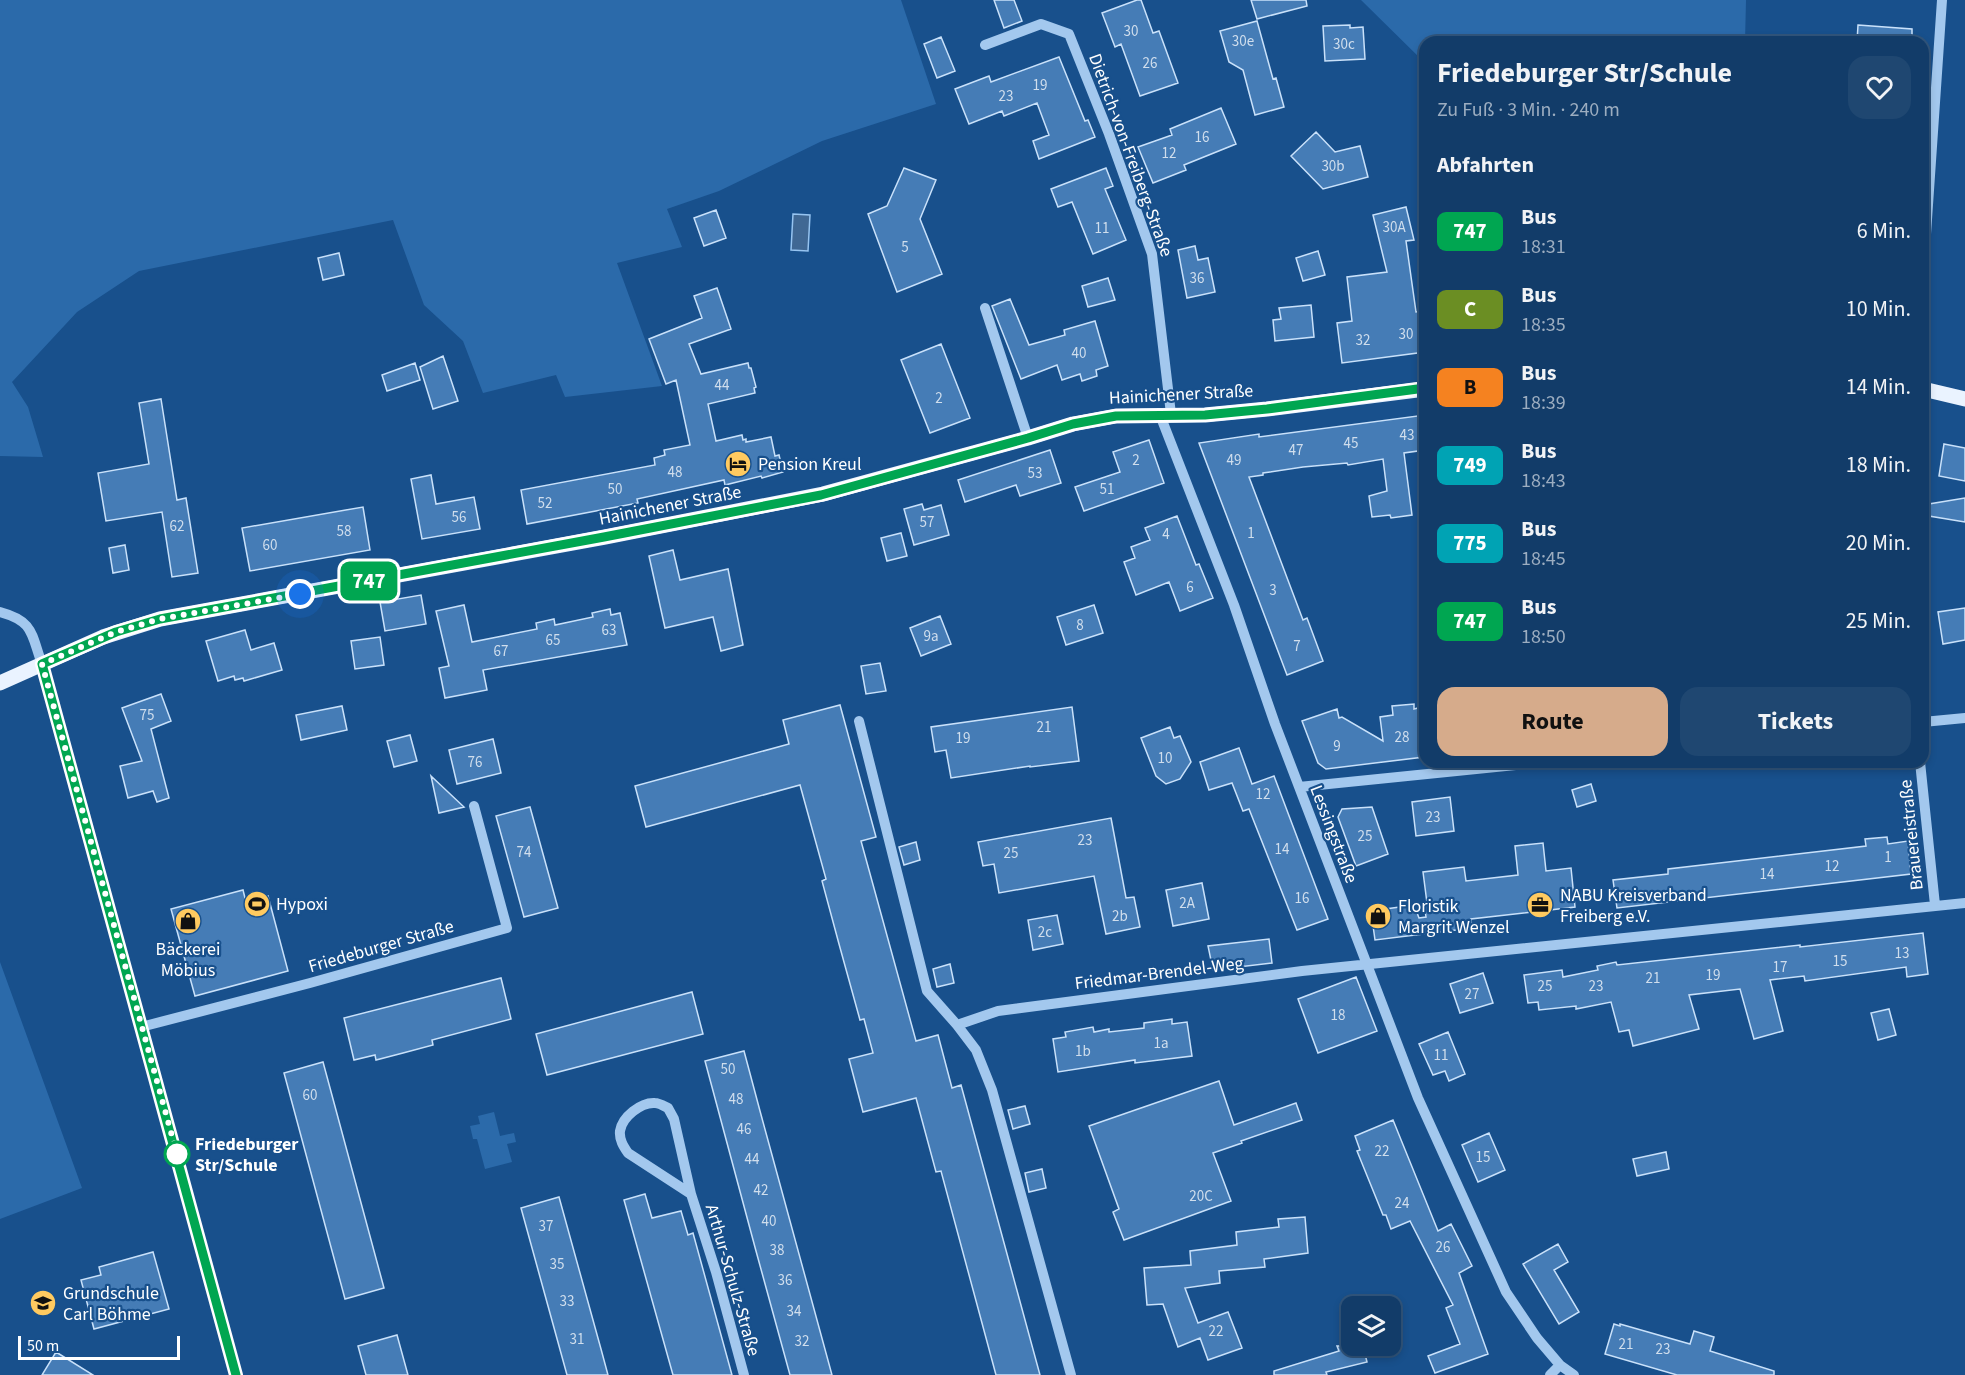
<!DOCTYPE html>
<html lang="de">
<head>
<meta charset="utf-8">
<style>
	:root { --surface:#123c69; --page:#1f4771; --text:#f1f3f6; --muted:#9cadc0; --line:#31567d; --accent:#d6ab8b }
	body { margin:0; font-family:"Source Sans 3",sans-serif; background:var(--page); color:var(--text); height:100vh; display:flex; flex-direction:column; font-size:22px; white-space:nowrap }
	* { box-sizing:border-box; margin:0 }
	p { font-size:20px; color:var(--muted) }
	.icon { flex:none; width:33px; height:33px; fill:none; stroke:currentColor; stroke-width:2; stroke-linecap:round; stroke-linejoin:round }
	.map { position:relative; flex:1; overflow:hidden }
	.drawer { position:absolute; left:1419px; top:36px; width:510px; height:732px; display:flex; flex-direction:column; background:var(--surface); border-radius:18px; box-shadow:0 3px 9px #0003,0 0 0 2px var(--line) }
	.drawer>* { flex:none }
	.badge { padding:0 12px; border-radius:9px; font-size:21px; line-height:39px }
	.tools { position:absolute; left:1341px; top:1296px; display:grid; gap:12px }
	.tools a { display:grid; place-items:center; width:60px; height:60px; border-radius:12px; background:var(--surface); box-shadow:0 3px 9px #0003,0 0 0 2px var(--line); font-size:30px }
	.scale { position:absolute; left:18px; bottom:15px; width:162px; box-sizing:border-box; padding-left:6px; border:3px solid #fff; border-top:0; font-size:16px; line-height:21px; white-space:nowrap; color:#fff; -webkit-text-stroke:4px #18508c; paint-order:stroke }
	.you { position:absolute; width:30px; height:30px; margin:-15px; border:4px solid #fff; border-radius:50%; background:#1a73e8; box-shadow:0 0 0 9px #1a73e833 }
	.map>.badge { position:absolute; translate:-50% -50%; box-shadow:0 0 0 3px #fff }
	h2 { padding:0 18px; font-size:22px; line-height:54px }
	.round { display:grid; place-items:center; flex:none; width:63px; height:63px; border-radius:18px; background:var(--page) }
	.headline { display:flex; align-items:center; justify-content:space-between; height:102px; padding:0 18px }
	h1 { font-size:28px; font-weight:700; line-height:45px }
	.action { display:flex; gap:12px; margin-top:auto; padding:12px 18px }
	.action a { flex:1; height:69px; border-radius:18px; background:var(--accent); color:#111; font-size:24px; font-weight:700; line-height:69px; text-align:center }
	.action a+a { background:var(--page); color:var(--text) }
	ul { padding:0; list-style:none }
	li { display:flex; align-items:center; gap:18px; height:78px; padding:0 18px }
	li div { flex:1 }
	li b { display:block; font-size:22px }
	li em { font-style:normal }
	li .badge { min-width:66px; font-weight:700; text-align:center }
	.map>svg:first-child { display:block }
	.green { fill:#2b6aaa }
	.water { fill:#406894; stroke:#96c4f1; stroke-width:1.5 }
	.building { fill:#457cb6; stroke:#c9e1fa; stroke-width:1.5 }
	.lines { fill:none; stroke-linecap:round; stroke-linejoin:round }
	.minor { stroke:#a3c8ee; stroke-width:10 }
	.major { stroke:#eaf3ff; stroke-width:15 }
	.line-casing { stroke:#fff; stroke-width:14 }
	.line { stroke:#00a651; stroke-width:9 }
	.walk { stroke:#fff; stroke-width:6; stroke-dasharray:0 10.8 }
	.stop-dot { fill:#fff; stroke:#00a651; stroke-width:3 }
	.labels { text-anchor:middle; stroke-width:4.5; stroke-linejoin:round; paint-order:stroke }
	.number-label { font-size:15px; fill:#d0deed }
	.street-label { font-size:18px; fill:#fff; stroke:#18508c }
	.poi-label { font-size:18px; fill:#fff; stroke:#18508c; text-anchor:start }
	.stop-label { font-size:18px; font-weight:bold; fill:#fff; stroke:#18508c; text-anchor:start }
</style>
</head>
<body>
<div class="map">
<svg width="1965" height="1375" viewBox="0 0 1965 1375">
	<rect width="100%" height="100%" fill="#18508c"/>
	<!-- green -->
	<path class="green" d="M0 0H901L936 104 822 141 719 191 667 209 682 247 617 263 662 386 565 397 556 375 483 393 463 341 424 305 393 220 139 271 77 312 12 382 28 407 43 457 0 456Z
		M1361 0H1746L1745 42H1425V63Z
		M0 962 82 1188 0 1219Z
		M494 1112 500 1136 514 1133 516 1142 507 1144 512 1162 485 1169 477 1139H473L470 1126 480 1124 478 1116Z"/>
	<!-- water -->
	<path class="water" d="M793 214 810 215 808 251 791 250Z"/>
	<!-- building -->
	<path class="building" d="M994 0H1014L1022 21 1004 28Z
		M1137 0H1141L1153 33 1159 31 1178 83 1140 96 1121 44 1115 47 1102 13Z
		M1251 0H1306L1307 6 1257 19Z
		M1257 21 1273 79 1276 78 1284 107 1255 115 1243 70 1229 62 1220 31Z
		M1350 25V28L1363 27 1365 59 1325 61 1323 26Z
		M1858 25 1912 29V42H1857Z
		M941 37 955 71 937 78 924 44Z
		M1059 57 1085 121 1088 120 1095 137 1039 159 1033 141 1049 135 1037 103 1004 116 1002 111 969 124 955 89 989 76 991 82Z
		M1221 108 1236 144 1184 165 1186 170 1153 183 1138 147 1172 135 1170 129Z
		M1316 132 1335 152 1360 146 1368 177 1323 189 1291 156Z
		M904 168 936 180 920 219 942 274 897 292 868 214 887 206Z
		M1106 168 1113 186 1105 189 1126 240 1093 254 1072 202 1058 207 1051 189Z
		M1406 207 1414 240 1406 241 1416 312 1425 311V352L1342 363 1337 323 1352 321 1347 277 1387 272 1373 215Z
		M716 210 726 238 704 246 694 218Z
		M1195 246 1198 260 1208 258 1215 292 1187 298 1178 250Z
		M1318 251 1325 275 1303 281 1296 258Z
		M339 253 344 275 323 280 318 258Z
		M1108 278 1115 300 1088 307 1082 286Z
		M717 288 731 329 689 344 701 374 748 363 749 368H751L756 387 754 388 755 393 708 404 716 441 742 435 743 440 746 439V442L771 437 775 456 779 455 783 472 762 478 761 476 725 485 724 480 637 499 638 503 527 524 521 490 655 465 654 458 665 455 664 450 690 445 676 380 666 384 649 339 702 318 694 296Z
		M1010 299 1029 345 1065 335 1064 330 1095 321 1108 366 1096 370 1097 376 1082 381 1080 374 1062 380 1057 365 1021 379 992 306Z
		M1311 305 1314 337 1275 341 1273 320 1281 319 1279 308Z
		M941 344 970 418 930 433 901 360Z
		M443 356 458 401 433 409 420 367Z
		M415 363 420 380 387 391 382 375Z
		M161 399 177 500 186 498 198 573 172 577 162 512 106 521 98 473 149 464 139 403Z
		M1425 415V450L1404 453 1412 515 1391 518 1390 515 1372 517 1369 496 1387 491 1383 459 1348 465 1347 463 1303 467 1263 473V475L1249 477 1303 620 1307 618 1323 661 1287 675 1199 443 1259 434V437Z
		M1149 440 1164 483 1084 511 1075 487 1120 472 1113 452Z
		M1944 444 1965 448V481L1939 476Z
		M1050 450 1061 483 1020 496 1016 485 965 502 958 480Z
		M431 475 436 504 474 497 480 529 422 539 411 479Z
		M1965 498V522L1923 515V505Z
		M922 504 924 510 941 505 949 535 914 545 904 509Z
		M363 507 370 550 250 571 242 528Z
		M1177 516 1196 565 1199 564 1213 598 1180 611 1169 582 1136 595 1124 562 1135 558 1131 547 1150 540 1145 528Z
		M901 533 907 556 887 561 881 538Z
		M125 545 129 570 113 573 109 548Z
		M673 550 680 580 728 569 743 645 721 651 713 617 665 628 649 556Z
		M421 595 426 624 385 631 380 602Z
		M464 605 472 642 537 629 536 623 554 619 555 625 593 617 592 613 610 609 611 615 620 613 627 645 483 670 487 690 445 698 439 668 449 666 436 611Z
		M1094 605 1103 633 1066 645 1057 617Z
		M1965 608V640L1943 644 1938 612Z
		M940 616 951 644 921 656 910 628Z
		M245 630 251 650 274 643 282 670 244 681 243 678 235 680 234 676 218 681 206 641Z
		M380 637 384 665 355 669 351 641Z
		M880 663 886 691 866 694 861 666Z
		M161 694 171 721 151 729 169 798 157 802 153 791 128 798 120 766 142 761 122 708Z
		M1414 704V709L1418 708 1424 757 1326 769 1318 763 1302 721 1337 709 1339 718 1342 717 1383 741 1380 717 1393 715 1392 706Z
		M840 705 876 837 861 841 916 1041 938 1035 952 1088 961 1085 1040 1375H996L941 1171 936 1172 916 1098 863 1112 849 1059 873 1053 864 1019 860 1020 839 944 822 881 826 879 800 785 646 827 635 786 789 744 783 720Z
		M342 706 347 730 301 740 296 715Z
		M1072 707 1079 761 1030 767V766L951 778 946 750 935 752 931 727Z
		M1170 727 1174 738 1180 736 1191 762 1180 779 1166 784 1156 776 1141 738Z
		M410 735 417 761 394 767 387 741Z
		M493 739 501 773 457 784 449 750Z
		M1239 748 1252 784 1274 776 1328 919 1297 930 1249 809 1243 811 1232 783 1209 790 1200 762Z
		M431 776 464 807 439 813Z
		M1591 784 1596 801 1577 807 1572 790Z
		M1450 797 1454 831 1416 836 1412 802Z
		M530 807 558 908 524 917 496 816Z
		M1372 807 1388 854 1356 866 1338 817 1342 809Z
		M1111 818 1126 898 1134 897 1140 927 1106 934 1094 876 999 893 994 864 983 866 978 842Z
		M1887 837 1888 844 1908 841 1911 874 1617 908 1613 880 1668 874V869L1866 846 1865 839Z
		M916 842 920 860 904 865 899 847Z
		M1543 843 1546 871 1571 868 1575 907 1471 919 1472 928 1375 940 1371 911 1414 905 1419 918 1426 917 1424 904 1427 903 1423 872 1464 867 1466 881 1518 875 1515 846Z
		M1202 883 1209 919 1173 926 1166 890Z
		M243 890 246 902 268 896 288 971 195 996 171 909Z
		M1057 915 1063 944 1033 950 1028 920Z
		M1923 933 1928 974 1907 977 1906 967 1805 981 1804 976 1770 980 1783 1031 1754 1039 1740 989 1689 995 1699 1029 1633 1046 1629 1030 1619 1032 1611 1002 1576 1009V1006L1539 1010 1538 1002 1528 1003 1524 975 1562 970 1563 977 1598 970 1597 966 1616 962 1617 965 1800 945V947Z
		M1269 939 1272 963 1213 970 1208 946Z
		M950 964 954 983 937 987 933 969Z
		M1483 973 1493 1003 1460 1013 1450 984Z
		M1356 977 1377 1031 1318 1053 1298 999Z
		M501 978 511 1019 432 1040 433 1045 403 1053 376 1060 375 1055 354 1060 344 1018Z
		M692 992 703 1034 547 1075 536 1034Z
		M1889 1009 1896 1035 1878 1040 1871 1013Z
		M1172 1019V1024L1187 1022 1192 1056 1135 1063V1060L1058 1072 1053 1039 1066 1037 1065 1032 1093 1027 1094 1032 1109 1029V1032L1144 1028V1023Z
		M1448 1032 1465 1074 1449 1081 1445 1071 1433 1075 1419 1044Z
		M744 1051 760 1111 832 1375H790L756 1251 705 1061Z
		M323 1062 384 1288 345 1299 284 1073Z
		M1219 1081 1234 1125 1296 1103 1302 1120 1241 1141 1242 1143 1213 1153 1231 1201 1124 1240 1113 1212 1119 1209 1089 1126Z
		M1025 1106 1030 1124 1013 1129 1008 1110Z
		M1393 1120 1438 1231 1451 1224 1472 1266 1459 1273 1488 1354 1435 1373 1428 1356 1460 1344 1446 1308 1453 1305 1410 1221 1391 1229 1386 1215H1383L1357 1151 1360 1150 1355 1136Z
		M1489 1133 1505 1170 1478 1182 1462 1145Z
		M1666 1152 1669 1169 1637 1176 1633 1159Z
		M1042 1169 1046 1188 1029 1192 1025 1173Z
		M645 1194 652 1218 681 1211 688 1235 693 1233 732 1375H673L624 1200Z
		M559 1197 601 1349 608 1375H567L548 1306 521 1208Z
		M1305 1217 1308 1253 1264 1259 1265 1267 1219 1271 1220 1283 1185 1288 1198 1323 1228 1312 1242 1348 1208 1360 1200 1338 1178 1347 1163 1304 1147 1305 1144 1268 1191 1265 1190 1251 1237 1245 1236 1232 1279 1227 1278 1219Z
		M1558 1244 1568 1262 1554 1270 1579 1312 1559 1324 1523 1264Z
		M153 1252 169 1309 94 1329 81 1280 101 1275 99 1267Z
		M1614 1324 1620 1326V1324L1690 1344 1694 1331 1714 1337 1710 1351 1774 1371V1375H1677L1605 1354Z
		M397 1335 408 1375H366L358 1346Z
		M1337 1346H1363L1367 1362 1326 1372 1327 1375H1274V1371L1339 1351Z
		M56 1352 93 1375H42Z"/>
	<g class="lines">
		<!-- minor -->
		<path class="minor" d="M985 45 1041 24 1069 34 1109 134 1152 254 1171 414
			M1923 278 1942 0
			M985 308 1028 438
			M1160 415 1234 605 1275 724 1418 1098 1506 1292 1537 1338 1560 1365 1574 1375
			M0 612C34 621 31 634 42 664L236 1375
			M859 721 927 991 957 1025 976 1050 992 1090 1071 1375
			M1923 722 1965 718
			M1920 762 1935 905
			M1299 787 1546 762
			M957 1025 998 1011 1302 971 1965 903
			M141 1027 310 983 507 928 474 806
			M691 1194 628 1153C624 1147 619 1140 620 1131 622 1117 641 1102 655 1103 659 1103 664 1106 668 1108L674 1119 691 1194 716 1272 744 1375
			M1550 1375 1560 1365"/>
		<!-- major -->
		<path class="major" d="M1923 389 1965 399
			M0 683 103 637 160 619 605 537 823 494 1028 438 1073 424 1116 416 1205 415 1267 409 1425 389"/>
	</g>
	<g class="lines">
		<defs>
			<path id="line" d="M236 1375 42 664 116 632 160 619 604 537 821 495 1028 438 1073 424 1116 416 1205 415 1267 409 1425 388"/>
		</defs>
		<!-- line casing -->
		<use href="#line" class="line-casing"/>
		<!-- line -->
		<use href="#line" class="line"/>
		<!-- walk -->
		<path class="walk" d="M177 1154 42 664 116 632 160 619 300 594"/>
	</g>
	<!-- icons -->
	<defs>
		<symbol id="hotel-disc" viewBox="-11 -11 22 22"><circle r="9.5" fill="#ffca60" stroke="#18508c"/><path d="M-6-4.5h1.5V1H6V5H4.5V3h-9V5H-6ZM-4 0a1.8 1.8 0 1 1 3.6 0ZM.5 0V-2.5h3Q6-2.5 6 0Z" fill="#111"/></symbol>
		<symbol id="stadium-disc" viewBox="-11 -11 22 22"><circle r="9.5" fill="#ffca60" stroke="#18508c"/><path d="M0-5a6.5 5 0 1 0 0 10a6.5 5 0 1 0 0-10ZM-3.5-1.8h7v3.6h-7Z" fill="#111"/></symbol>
		<symbol id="office-disc" viewBox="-11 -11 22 22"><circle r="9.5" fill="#ffca60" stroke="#18508c"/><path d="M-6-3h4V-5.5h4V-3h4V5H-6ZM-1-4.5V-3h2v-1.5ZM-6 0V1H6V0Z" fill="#111"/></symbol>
		<symbol id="shop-disc" viewBox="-11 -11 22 22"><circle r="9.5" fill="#ffca60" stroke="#18508c"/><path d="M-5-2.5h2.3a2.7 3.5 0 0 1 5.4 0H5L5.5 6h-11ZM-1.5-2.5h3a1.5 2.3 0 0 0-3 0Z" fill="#111"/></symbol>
		<symbol id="school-disc" viewBox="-11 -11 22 22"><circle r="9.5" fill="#ffca60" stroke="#18508c"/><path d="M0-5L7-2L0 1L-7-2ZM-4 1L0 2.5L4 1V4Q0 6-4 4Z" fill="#111"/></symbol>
	</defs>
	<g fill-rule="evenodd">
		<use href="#hotel-disc" x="723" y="449" width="30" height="30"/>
		<use href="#stadium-disc" x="242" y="889" width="30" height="30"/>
		<use href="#office-disc" x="1525" y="890" width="30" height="30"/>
		<use href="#shop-disc" x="1363" y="901" width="30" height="30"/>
		<use href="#shop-disc" x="173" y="906" width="30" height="30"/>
		<use href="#school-disc" x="28" y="1288" width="30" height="30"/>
	</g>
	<!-- markers -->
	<circle class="stop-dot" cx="177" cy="1154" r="12"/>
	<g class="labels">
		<!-- number labels -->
		<g class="number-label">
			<text x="1131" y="36">30</text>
			<text x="1243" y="46">30e</text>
			<text x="1344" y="49">30c</text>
			<text x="1150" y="68">26</text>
			<text x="1040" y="90">19</text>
			<text x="1006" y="101">23</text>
			<text x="1202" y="142">16</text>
			<text x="1169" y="158">12</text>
			<text x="1333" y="171">30b</text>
			<text x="1394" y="232">30A</text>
			<text x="1102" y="233">11</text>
			<text x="905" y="252">5</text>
			<text x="1197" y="283">36</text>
			<text x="1406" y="339">30</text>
			<text x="1363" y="345">32</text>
			<text x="1079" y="358">40</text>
			<text x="722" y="390">44</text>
			<text x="939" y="403">2</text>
			<text x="1407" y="440">43</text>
			<text x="1351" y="448">45</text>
			<text x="1296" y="455">47</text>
			<text x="1136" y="465">2</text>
			<text x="1234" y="465">49</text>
			<text x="675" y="477">48</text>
			<text x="1035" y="478">53</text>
			<text x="615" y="494">50</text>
			<text x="1107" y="494">51</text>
			<text x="545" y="508">52</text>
			<text x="459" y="522">56</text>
			<text x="927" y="527">57</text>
			<text x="177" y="531">62</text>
			<text x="344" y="536">58</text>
			<text x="1251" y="538">1</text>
			<text x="1166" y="539">4</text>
			<text x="270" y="550">60</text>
			<text x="1190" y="592">6</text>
			<text x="1273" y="595">3</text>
			<text x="1080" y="630">8</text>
			<text x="609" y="635">63</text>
			<text x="931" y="641">9a</text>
			<text x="553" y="645">65</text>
			<text x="1297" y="651">7</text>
			<text x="501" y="656">67</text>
			<text x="147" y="720">75</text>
			<text x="1044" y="732">21</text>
			<text x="1402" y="742">28</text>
			<text x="963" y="743">19</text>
			<text x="1337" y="751">9</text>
			<text x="1165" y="763">10</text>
			<text x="475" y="767">76</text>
			<text x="1263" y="799">12</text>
			<text x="1433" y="822">23</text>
			<text x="1365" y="841">25</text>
			<text x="1085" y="845">23</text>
			<text x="1282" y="854">14</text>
			<text x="524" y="857">74</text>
			<text x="1011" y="858">25</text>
			<text x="1888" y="862">1</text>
			<text x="1832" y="871">12</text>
			<text x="1767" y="879">14</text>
			<text x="1302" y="903">16</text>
			<text x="1187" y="908">2A</text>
			<text x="1120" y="921">2b</text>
			<text x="1045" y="937">2c</text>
			<text x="1902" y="958">13</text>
			<text x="1840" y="966">15</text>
			<text x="1780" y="972">17</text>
			<text x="1713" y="980">19</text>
			<text x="1653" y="983">21</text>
			<text x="1545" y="991">25</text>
			<text x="1596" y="991">23</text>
			<text x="1472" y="999">27</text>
			<text x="1338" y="1020">18</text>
			<text x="1161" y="1048">1a</text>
			<text x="1083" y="1056">1b</text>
			<text x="1441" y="1060">11</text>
			<text x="728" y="1074">50</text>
			<text x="310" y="1100">60</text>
			<text x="736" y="1104">48</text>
			<text x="744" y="1134">46</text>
			<text x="1382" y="1156">22</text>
			<text x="1483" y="1162">15</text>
			<text x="752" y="1164">44</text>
			<text x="761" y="1195">42</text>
			<text x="1201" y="1201">20C</text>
			<text x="1402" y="1208">24</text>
			<text x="769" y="1226">40</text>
			<text x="546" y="1231">37</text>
			<text x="1443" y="1252">26</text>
			<text x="777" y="1255">38</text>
			<text x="557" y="1269">35</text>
			<text x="785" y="1285">36</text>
			<text x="567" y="1306">33</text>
			<text x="794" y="1316">34</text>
			<text x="1216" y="1336">22</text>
			<text x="577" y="1344">31</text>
			<text x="802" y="1346">32</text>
			<text x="1626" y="1349">21</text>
			<text x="1663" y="1354">23</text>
		</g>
		<!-- street labels -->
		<g class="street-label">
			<text transform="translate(1131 155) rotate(70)" y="6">Dietrich-von-Freiberg-Straße</text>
			<text transform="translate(1181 394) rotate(-3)" y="6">Hainichener Straße</text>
			<text transform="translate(670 505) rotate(-11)" y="6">Hainichener Straße</text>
			<text transform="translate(1334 834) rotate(69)" y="6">Lessingstraße</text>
			<text transform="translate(1911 835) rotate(-96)" y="6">Brauereistraße</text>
			<text transform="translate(381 946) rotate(-16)" y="6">Friedeburger Straße</text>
			<text transform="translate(1159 973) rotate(-7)" y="6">Friedmar-Brendel-Weg</text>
			<text transform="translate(733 1280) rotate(74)" y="6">Arthur-Schulz-Straße</text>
		</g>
		<!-- poi labels -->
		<g class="poi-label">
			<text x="758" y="470">Pension Kreul</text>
			<text x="1560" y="901">NABU Kreisverband<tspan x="1560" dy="21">Freiberg e.V.</tspan></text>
			<text x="276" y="910">Hypoxi</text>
			<text x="1398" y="912">Floristik<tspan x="1398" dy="21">Margrit Wenzel</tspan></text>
			<text x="188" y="955" text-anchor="middle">Bäckerei<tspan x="188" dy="21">Möbius</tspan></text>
			<text x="63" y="1299">Grundschule<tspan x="63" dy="21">Carl Böhme</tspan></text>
		</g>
		<!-- stop labels -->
		<g class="stop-label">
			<text x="195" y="1150">Friedeburger<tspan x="195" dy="21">Str/Schule</tspan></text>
		</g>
	</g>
</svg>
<div class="tools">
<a><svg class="icon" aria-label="layers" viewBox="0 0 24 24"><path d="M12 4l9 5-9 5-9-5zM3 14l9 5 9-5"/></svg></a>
</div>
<div class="scale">50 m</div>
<div class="you" style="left:300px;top:594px"></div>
<b class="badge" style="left:369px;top:581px;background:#00a651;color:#fff">747</b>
<section class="drawer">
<div class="headline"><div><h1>Friedeburger Str/Schule</h1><p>Zu Fuß · 3 Min. · 240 m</p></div><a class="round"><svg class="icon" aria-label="heart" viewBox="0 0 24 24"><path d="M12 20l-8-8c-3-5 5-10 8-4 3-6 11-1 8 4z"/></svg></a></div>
<h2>Abfahrten</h2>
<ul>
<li><span class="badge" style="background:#00a651;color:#fff">747</span><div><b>Bus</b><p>18:31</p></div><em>6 Min.</em></li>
<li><span class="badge" style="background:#6b8e23;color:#fff">C</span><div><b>Bus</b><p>18:35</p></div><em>10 Min.</em></li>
<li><span class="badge" style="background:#f58220;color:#111">B</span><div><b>Bus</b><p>18:39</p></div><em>14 Min.</em></li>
<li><span class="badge" style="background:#00a3b4;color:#fff">749</span><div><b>Bus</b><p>18:43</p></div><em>18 Min.</em></li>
<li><span class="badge" style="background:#00a3b4;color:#fff">775</span><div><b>Bus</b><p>18:45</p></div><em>20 Min.</em></li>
<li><span class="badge" style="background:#00a651;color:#fff">747</span><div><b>Bus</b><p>18:50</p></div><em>25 Min.</em></li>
</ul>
<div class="action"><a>Route</a><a>Tickets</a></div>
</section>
</div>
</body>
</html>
